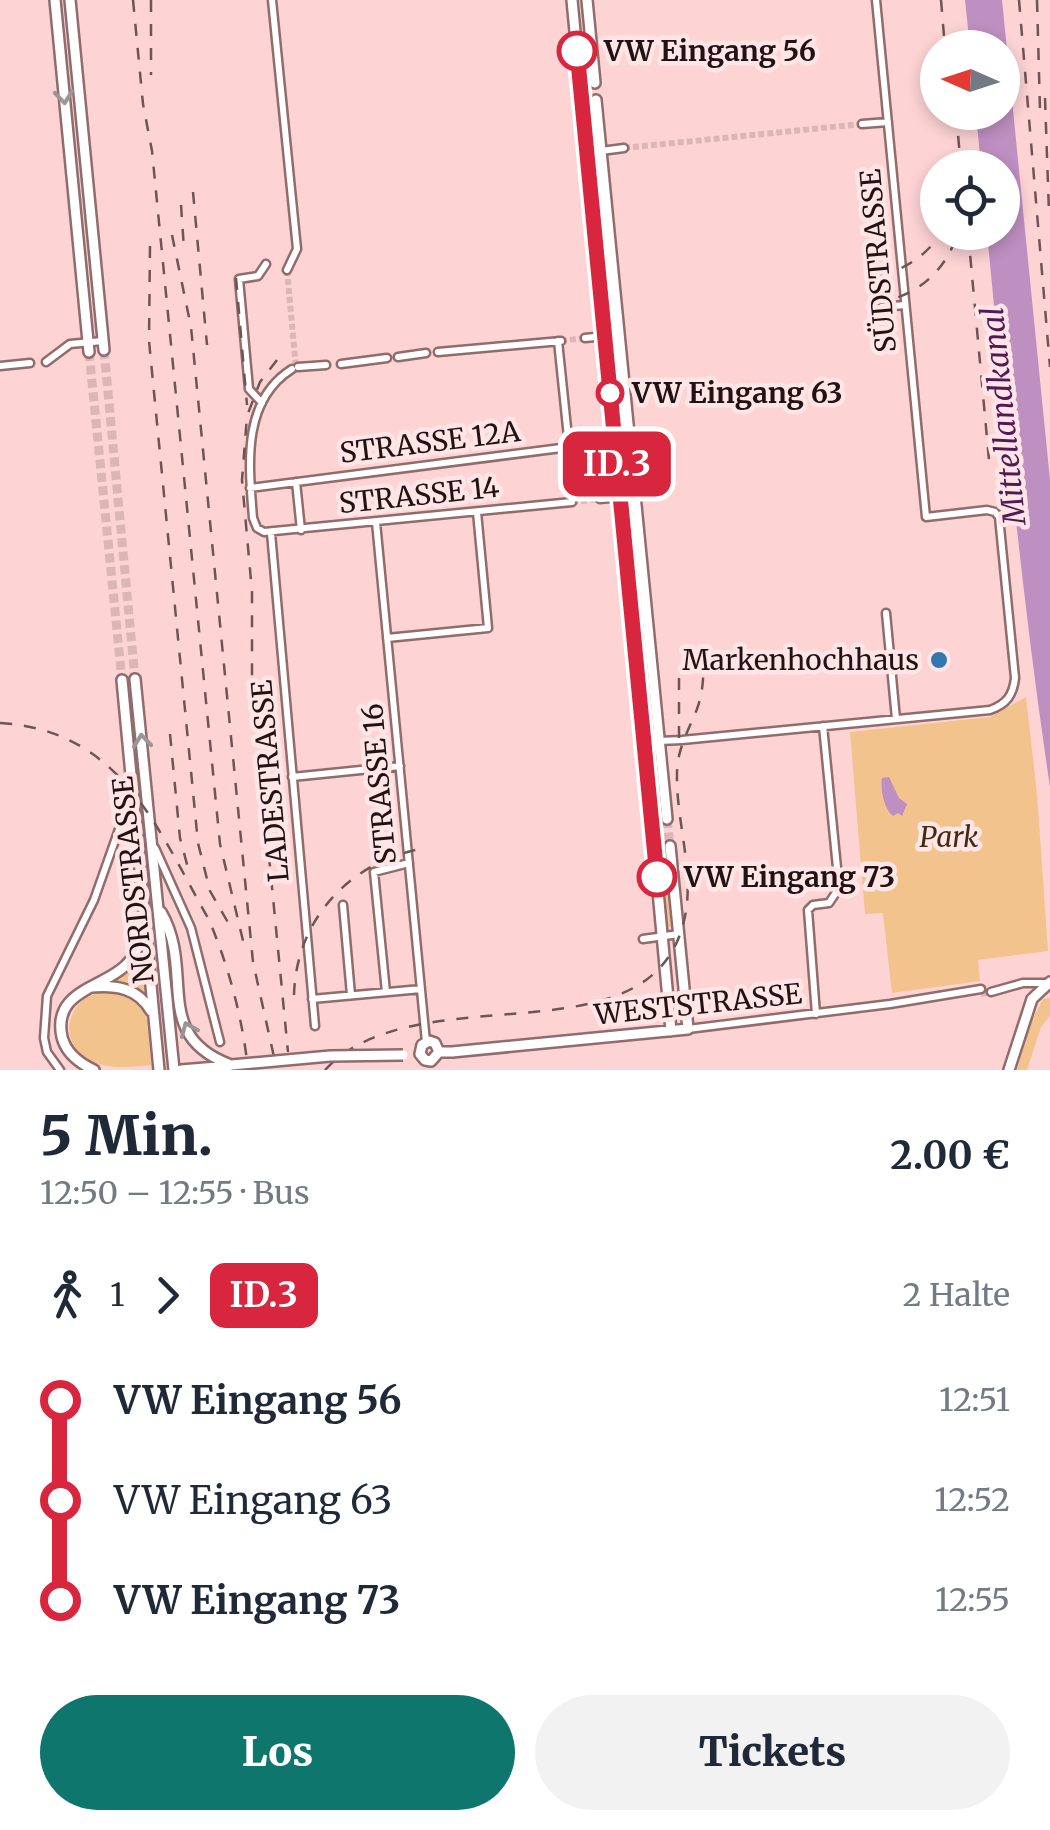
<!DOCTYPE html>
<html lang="de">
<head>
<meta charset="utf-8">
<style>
	:root { --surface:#fff; --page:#f2f2f3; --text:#1f2937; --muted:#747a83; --accent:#0f766e }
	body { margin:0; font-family:Merriweather,serif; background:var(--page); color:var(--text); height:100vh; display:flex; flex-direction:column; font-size:38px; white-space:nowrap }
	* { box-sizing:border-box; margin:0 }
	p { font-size:32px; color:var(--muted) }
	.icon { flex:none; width:55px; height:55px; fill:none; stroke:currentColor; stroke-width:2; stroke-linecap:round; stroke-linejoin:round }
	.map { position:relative; height:1070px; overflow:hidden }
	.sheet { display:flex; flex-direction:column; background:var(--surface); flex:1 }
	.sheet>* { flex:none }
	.badge { padding:0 20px; border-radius:15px; font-size:35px; line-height:65px }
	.needle { width:65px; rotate:273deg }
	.tools { position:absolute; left:920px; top:30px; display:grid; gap:20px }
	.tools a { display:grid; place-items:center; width:100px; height:100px; border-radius:50%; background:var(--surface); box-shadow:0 5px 15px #0003; font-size:50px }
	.map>.badge { position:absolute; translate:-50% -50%; box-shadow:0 0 0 5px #fff }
	.legs { display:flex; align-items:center; gap:15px; height:110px; padding:0 40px; font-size:32px }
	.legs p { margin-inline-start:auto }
	.head { display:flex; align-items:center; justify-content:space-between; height:170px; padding:0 40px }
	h1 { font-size:55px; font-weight:800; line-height:75px }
	.primary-button { display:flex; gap:20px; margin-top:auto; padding:20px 40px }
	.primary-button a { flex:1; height:115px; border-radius:60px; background:var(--accent); color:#fff; font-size:40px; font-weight:800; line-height:115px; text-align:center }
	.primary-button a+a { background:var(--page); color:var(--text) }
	ul { padding:0 40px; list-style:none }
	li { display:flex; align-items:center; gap:35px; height:100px; font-size:38px }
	li i { display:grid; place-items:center; width:15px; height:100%; margin:0 12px; background:currentColor }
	li i::after { content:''; width:25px; height:25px; margin:-12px; border:8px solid; border-radius:50%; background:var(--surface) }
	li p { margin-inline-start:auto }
	li:first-child i { background:linear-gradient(#0000 50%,currentColor 0) }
	li:last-child i { background:linear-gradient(currentColor 50%,#0000 0) }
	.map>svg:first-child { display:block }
	.green { fill:#f2c38d }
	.water { fill:#be8fc1 }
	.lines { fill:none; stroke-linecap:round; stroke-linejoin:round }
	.street-tunnel { stroke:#dcb6b7; stroke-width:6; stroke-dasharray:6 3; stroke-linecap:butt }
	.secondary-tunnel { stroke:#dcb6b7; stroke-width:9; stroke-dasharray:9 4.5; stroke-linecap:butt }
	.street-casing { stroke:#916c6d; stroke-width:11 }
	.secondary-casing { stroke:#916c6d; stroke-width:14 }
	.street { stroke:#fff; stroke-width:6 }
	.secondary { stroke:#fff; stroke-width:9 }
	.rail { stroke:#6d5556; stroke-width:2.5; stroke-dasharray:12 12; stroke-linecap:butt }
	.secondary-bridge-casing { stroke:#916c6d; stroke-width:14; stroke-linecap:butt }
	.secondary-bridge { stroke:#fff; stroke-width:9 }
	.oneway { stroke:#9b9595 }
	.line-1-casing { stroke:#fff; stroke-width:22 }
	.line-1 { stroke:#d7263d; stroke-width:15 }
	.stop-1-dot { fill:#fff; stroke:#d7263d; stroke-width:5 }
	.poi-dot { fill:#3378ad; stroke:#ffe5e5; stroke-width:4 }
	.labels { text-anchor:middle; stroke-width:9; stroke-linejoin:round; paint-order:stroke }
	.stop-label { font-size:28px; font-weight:bold; fill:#211314; stroke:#ffe5e5; text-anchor:start }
	.street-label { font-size:28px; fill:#211314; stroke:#ffe5e5 }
	.poi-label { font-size:28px; fill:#211314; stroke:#ffe5e5; text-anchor:end }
	.park-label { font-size:28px; font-style:italic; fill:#3e2b12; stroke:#ffe5e5 }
	.water-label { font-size:30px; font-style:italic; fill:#521957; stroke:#ffe5e5 }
</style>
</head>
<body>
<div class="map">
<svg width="1050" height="1070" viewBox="0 0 1050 1070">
	<rect width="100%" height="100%" fill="#fdd3d4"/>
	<!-- green -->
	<path class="green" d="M1026 697 1037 794 1048 951 978 960 980 981 892 993 883 913 865 914 850 732 990 717Z
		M657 847H665L671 927 665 925Z
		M144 949 148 997 129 987 102 983 126 971Z
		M103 992C155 998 148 1021 151 1065 129 1067 109 1070 89 1060 56 1041 67 997 103 992Z
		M1050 998V1016L1041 1027 1027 1070H1017L1030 1024 1043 999Z"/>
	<!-- water -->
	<path class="water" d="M965 0H1002L1050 480V787C1022 600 1005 418 987 233L1002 232V168L981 167 976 113 1002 112V48L970 47Z
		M889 777 899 798 907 804 902 816 898 813 893 816C884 809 880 789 882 778Z"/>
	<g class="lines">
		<!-- street-tunnel -->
		<path class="street-tunnel" d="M624 148 862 124
			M287 270 296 368
			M561 341 585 338
			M572 502 600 499
			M981 994 991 992"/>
		<!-- secondary-tunnel -->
		<path class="secondary-tunnel" d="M104 350 135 679
			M89 352 122 680
			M667 819 670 846
			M652 821 654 848"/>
		<defs>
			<path id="street" d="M272 0 297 249 287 270
				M862 124 888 122
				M587 151a7 7 0 1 1 14 0a7 7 0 1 1-14 0Z
				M601 151 624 148
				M882 307 905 305
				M605 335a7 7 0 1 1 14 0a7 7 0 1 1-14 0Z
				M585 338 605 336
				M438 352 561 341
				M398 357 426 353
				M46 362 70 344 103 341
				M341 364 387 358
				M0 366 30 363
				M298 367 326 365
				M292 369C241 401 249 466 253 518L257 528 264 532 572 502
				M262 403 249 389 239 279 258 276 266 264
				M296 482 301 530
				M250 488 569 447 558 341
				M600 499 620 497 626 501 634 496
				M376 522 426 1042
				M271 533 315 1026
				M886 613 896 719
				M387 638 488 628 477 512
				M658 742 652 750 644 744 650 735 659 741 682 740 990 710C1007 704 1013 695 1015 678L999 517 995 512 987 510 926 517 876 0
				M292 777 400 766
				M155 848 191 928 220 1042
				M343 905 351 995
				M643 939 679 934
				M386 992 374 872 409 863
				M991 992 1023 983H1047
				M312 999 421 989
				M816 1014 808 910 813 905 829 903 839 888 823 726
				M688 1029 890 1004 981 989
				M60 1070 47 1052 44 1038 47 996 94 900 130 798"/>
			<path id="secondary" d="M55 0 89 352
				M70 0 104 350
				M572 0 580 84
				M587 0 595 83
				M596 100 667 819
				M582 101 652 821
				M135 679 174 1070
				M122 680 159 1070
				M654 848 671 1031
				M161 912C196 972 150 1035 231 1065
				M91 987C116 985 138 988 151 1011
				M420 1054 422 1045 429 1041 435 1043 439 1052H452L688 1029 670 846
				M420 1054 425 1060 431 1061 439 1052
				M94 1070C79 1063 66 1053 62 1037 52 991 102 988 125 966 136 956 140 944 141 930
				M181 1070 229 1066
				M1009 1070 1032 999 1050 982"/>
		</defs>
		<!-- street casing -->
		<use href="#street" class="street-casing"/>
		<!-- secondary casing -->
		<use href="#secondary" class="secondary-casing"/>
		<!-- street -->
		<use href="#street" class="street"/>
		<!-- secondary -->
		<use href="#secondary" class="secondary"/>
		<!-- rail -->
		<path class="rail" d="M133 0 143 104 152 151 220 844 245 949
			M151 0V75
			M941 0 945 48
			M1019 0 1050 367
			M1037 0 1040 110
			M1045 98 1049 213
			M956 112 961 168
			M193 192 207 345
			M181 205 184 249
			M968 232 989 460
			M172 235 191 327 253 962 276 1066
			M150 246 149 341 198 843 210 891 230 926
			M879 276C906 269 926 256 942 232
			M236 278 247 405
			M875 303C916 297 946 272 958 232
			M277 360 260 382 247 416 242 480 252 592V681L288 1052
			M0 723C121 730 157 828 209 920 229 967 243 1020 248 1070
			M170 734 180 838 188 868
			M679 738V666
			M294 995C296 919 350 861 425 848
			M325 1070C419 969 660 1070 686 911 693 866 676 819 677 774 677 749 688 732 697 709 703 693 704 675 703 657"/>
		<defs>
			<path id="secondary-bridge" d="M231 1065 330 1056 403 1055"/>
		</defs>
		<!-- secondary-bridge casing -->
		<use href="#secondary-bridge" class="secondary-bridge-casing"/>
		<!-- secondary-bridge -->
		<use href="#secondary-bridge" class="secondary-bridge"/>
	</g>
	<!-- one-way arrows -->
	<defs><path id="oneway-chevron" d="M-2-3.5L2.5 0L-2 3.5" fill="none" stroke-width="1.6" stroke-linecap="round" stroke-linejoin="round" transform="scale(2.5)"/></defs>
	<g class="oneway">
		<use href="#oneway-chevron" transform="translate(64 97) rotate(84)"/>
		<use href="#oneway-chevron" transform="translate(142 741) rotate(-96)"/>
		<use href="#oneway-chevron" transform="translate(188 1029) rotate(-113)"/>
	</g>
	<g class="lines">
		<defs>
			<path id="line-1" d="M577 51 657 877"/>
		</defs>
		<!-- line-1 casing -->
		<use href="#line-1" class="line-1-casing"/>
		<!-- line-1 -->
		<use href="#line-1" class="line-1"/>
	</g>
	<!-- markers -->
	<g class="stop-1-dot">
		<circle cx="577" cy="51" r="18"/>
		<circle cx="610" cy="393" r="12"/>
		<circle cx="657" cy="877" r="18"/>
	</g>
	<circle class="poi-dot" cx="939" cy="660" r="10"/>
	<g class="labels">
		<!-- stop labels -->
		<g class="stop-label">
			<text x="604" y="61">VW Eingang 56</text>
			<text x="632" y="403">VW Eingang 63</text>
			<text x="684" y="887">VW Eingang 73</text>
		</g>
		<!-- street labels -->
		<g class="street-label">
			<text transform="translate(878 261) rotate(-95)" y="10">SÜDSTRASSE</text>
			<text transform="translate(430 442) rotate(-7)" y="10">STRASSE 12A</text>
			<text transform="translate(419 495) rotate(-6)" y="10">STRASSE 14</text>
			<text transform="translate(270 781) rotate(-95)" y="10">LADESTRASSE</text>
			<text transform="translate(379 784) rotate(-95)" y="10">STRASSE 16</text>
			<text transform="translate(133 880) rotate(-96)" y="10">NORDSTRASSE</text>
			<text transform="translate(698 1004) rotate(-6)" y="10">WESTSTRASSE</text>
		</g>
		<!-- poi labels -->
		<g class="poi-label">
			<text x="919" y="670">Markenhochhaus</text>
		</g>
		<!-- park labels -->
		<g class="park-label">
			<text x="949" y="847">Park</text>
		</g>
		<!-- water labels -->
		<g class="water-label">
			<text transform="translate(1004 416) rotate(-96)" y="10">Mittellandkanal</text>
		</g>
	</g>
</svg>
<div class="tools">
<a><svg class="needle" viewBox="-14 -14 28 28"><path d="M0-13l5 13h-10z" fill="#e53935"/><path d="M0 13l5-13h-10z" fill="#747a83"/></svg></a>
<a><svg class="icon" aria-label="locate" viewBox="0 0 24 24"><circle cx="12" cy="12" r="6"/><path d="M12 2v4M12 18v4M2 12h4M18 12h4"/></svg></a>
</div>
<b class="badge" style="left:617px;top:464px;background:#d7263d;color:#fff">ID.3</b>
</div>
<section class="sheet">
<div class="head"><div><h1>5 Min.</h1><p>12:50 – 12:55 · Bus</p></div><b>2.00 €</b></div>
<div class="legs"><svg class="icon" aria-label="walk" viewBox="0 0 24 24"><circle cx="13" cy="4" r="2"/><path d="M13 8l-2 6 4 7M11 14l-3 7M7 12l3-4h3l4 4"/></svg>1<svg class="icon" aria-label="forward" viewBox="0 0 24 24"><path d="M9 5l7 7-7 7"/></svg><b class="badge" style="background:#d7263d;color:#fff">ID.3</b><p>2 Halte</p></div>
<ul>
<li><i style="color:#d7263d"></i><b>VW Eingang 56</b><p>12:51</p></li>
<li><i style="color:#d7263d"></i><span>VW Eingang 63</span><p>12:52</p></li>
<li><i style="color:#d7263d"></i><b>VW Eingang 73</b><p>12:55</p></li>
</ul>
<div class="primary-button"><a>Los</a><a>Tickets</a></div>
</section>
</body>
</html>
